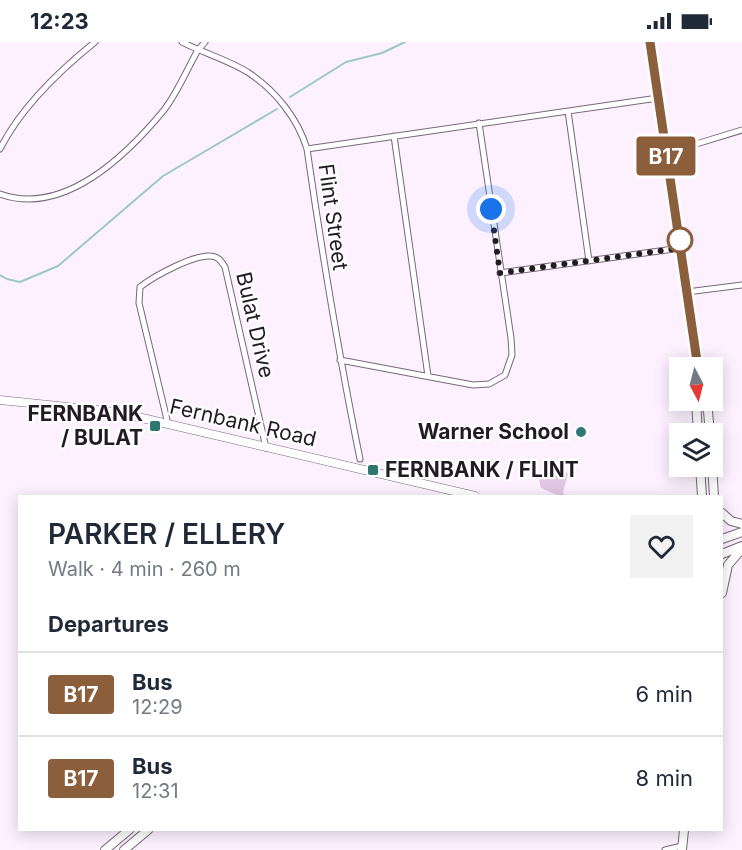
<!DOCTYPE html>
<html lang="en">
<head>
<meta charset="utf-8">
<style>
	:root { --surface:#fff; --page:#f2f2f3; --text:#1f2937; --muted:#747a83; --line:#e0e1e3 }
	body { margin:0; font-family:Inter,sans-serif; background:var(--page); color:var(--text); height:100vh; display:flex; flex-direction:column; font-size:22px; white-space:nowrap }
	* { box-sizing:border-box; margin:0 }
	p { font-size:20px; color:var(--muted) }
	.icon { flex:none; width:33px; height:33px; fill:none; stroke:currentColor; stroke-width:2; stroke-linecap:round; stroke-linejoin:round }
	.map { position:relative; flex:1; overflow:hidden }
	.drawer { position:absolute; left:18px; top:453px; width:705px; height:336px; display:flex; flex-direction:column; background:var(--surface); border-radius:0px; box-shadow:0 3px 15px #0003 }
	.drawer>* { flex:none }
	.badge { padding:0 12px; border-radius:4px; font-size:21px; line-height:39px }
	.needle { width:39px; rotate:173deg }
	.fabs { position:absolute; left:669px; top:315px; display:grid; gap:12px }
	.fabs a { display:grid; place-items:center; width:54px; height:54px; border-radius:0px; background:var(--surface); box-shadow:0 3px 15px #0003; font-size:30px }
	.you { position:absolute; width:30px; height:30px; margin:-15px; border:4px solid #fff; border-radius:50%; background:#1a73e8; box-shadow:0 0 0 9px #1a73e833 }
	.map>.badge { position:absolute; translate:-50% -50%; box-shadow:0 0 0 3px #fff }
	h2 { padding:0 30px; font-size:22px; line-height:54px }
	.round { display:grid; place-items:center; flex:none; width:63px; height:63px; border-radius:0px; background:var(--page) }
	.head { display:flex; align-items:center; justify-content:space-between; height:102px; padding:0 30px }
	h1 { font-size:28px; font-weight:600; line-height:45px }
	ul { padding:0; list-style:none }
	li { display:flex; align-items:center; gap:18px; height:84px; padding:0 30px; border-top:2px solid var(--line) }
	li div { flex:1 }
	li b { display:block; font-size:22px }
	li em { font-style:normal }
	li .badge { min-width:66px; font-weight:700; text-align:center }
	.status { display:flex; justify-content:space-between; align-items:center; height:42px; padding:0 30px; background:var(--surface); direction:ltr }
	.status svg { height:16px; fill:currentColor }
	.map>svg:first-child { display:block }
	.green { fill:#e0c7e3 }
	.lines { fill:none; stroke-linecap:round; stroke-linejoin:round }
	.stream { stroke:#9bc8c4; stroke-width:2 }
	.street-casing { stroke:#79677b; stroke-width:7 }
	.secondary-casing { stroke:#79677b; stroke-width:9 }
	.primary-casing { stroke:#79677b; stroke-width:10 }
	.street { stroke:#fff; stroke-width:5 }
	.secondary { stroke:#fff; stroke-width:8 }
	.primary { stroke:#fff; stroke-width:8 }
	.line-casing { stroke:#fff; stroke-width:14 }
	.line { stroke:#8b5e3c; stroke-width:9 }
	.walk { stroke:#221b23; stroke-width:6; stroke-dasharray:0 10.8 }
	.stop-dot { fill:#fff; stroke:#8b5e3c; stroke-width:3 }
	.poi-dot { fill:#2e7773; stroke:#fff; stroke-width:2 }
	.labels { text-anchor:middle; stroke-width:4.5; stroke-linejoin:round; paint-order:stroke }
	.street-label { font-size:21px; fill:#221b23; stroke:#fff }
	.poi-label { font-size:21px; font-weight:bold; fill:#221b23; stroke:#fff; text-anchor:end }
</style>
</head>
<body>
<div class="status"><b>12:23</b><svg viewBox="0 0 49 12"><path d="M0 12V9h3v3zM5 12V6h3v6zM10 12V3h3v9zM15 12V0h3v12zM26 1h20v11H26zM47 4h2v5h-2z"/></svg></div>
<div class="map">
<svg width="742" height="808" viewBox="0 0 742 808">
	<rect width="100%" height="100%" fill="#fdf1ff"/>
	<!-- green -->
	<path class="green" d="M554 424 563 427 568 432 563 450 565 454H559L541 446 539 437 542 429Z"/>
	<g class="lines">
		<!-- stream -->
		<path class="stream" d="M290 55 346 20 382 11 405 0
			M0 233 7 237 20 240 58 224 163 134 277 67"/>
		<defs>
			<path id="street" d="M182 0C203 11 229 18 249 31 276 49 298 77 307 107 322 211 339 314 360 417
				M568 69 589 219
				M394 94 428 334
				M0 107C21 65 59 29 95 0
				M307 107 658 56
				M665 108 693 103 742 88
				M0 152C64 175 127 113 164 68 178 50 187 27 198 8L205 0
				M500 231 681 206
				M687 250 742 243
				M340 318 473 343 489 342 505 333 512 313 511 296 479 81
				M168 382 139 261 140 245C154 234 193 213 210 214 218 214 221 219 225 225L266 406
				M665 808 682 804"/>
			<path id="secondary" d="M0 358 106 369 138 375 475 454"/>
			<path id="primary" d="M650 0 697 326
				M696 358 698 392
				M707 358 710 392
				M700 424 702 454
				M712 424 714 454
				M722 471 731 479 742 482
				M722 497 742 490
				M722 512 742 504
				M722 551 728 523 742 507
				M105 808 129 788
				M124 808 148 788
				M682 808 684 788"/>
		</defs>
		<!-- street casing -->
		<use href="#street" class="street-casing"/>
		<!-- secondary casing -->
		<use href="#secondary" class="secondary-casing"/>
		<!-- primary casing -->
		<use href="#primary" class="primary-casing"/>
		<!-- street -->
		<use href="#street" class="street"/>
		<!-- secondary -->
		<use href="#secondary" class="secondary"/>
		<!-- primary -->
		<use href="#primary" class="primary"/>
	</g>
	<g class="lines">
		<defs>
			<path id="line" d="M650 0 698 326"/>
		</defs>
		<!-- line casing -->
		<use href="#line" class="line-casing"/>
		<!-- line -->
		<use href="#line" class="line"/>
		<!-- walk -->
		<path class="walk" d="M491 167 500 231 681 206 680 198"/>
	</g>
	<!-- markers -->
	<circle class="stop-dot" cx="680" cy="198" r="12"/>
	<g class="poi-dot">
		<rect x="149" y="378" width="12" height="12" rx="3"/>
		<circle cx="581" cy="390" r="6"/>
		<rect x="367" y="422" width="12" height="12" rx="3"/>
	</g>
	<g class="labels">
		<!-- street labels -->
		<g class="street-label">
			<text transform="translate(333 175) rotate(82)" y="7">Flint Street</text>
			<text transform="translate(255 283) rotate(77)" y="7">Bulat Drive</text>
			<text transform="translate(243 381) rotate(13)" y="7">Fernbank Road</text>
		</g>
		<!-- poi labels -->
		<g class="poi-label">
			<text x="143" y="379">FERNBANK<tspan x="143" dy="24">/ BULAT</tspan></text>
			<text x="569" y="397">Warner School</text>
			<text x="385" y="435" text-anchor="start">FERNBANK / FLINT</text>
		</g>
	</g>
</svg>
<div class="fabs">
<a><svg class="needle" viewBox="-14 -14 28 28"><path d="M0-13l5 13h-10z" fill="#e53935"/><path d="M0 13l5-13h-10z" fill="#747a83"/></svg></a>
<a><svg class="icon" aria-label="layers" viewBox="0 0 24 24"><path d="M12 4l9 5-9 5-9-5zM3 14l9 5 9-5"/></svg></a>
</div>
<div class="you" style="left:491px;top:167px"></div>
<b class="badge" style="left:666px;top:114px;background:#8b5e3c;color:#fff">B17</b>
<section class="drawer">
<div class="head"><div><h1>PARKER / ELLERY</h1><p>Walk · 4 min · 260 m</p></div><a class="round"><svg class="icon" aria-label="heart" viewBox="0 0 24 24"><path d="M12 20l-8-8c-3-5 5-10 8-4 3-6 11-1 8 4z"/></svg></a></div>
<h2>Departures</h2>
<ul>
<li><span class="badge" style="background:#8b5e3c;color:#fff">B17</span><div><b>Bus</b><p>12:29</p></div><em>6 min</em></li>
<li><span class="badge" style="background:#8b5e3c;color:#fff">B17</span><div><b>Bus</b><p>12:31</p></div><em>8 min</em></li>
</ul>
</section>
</div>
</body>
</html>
